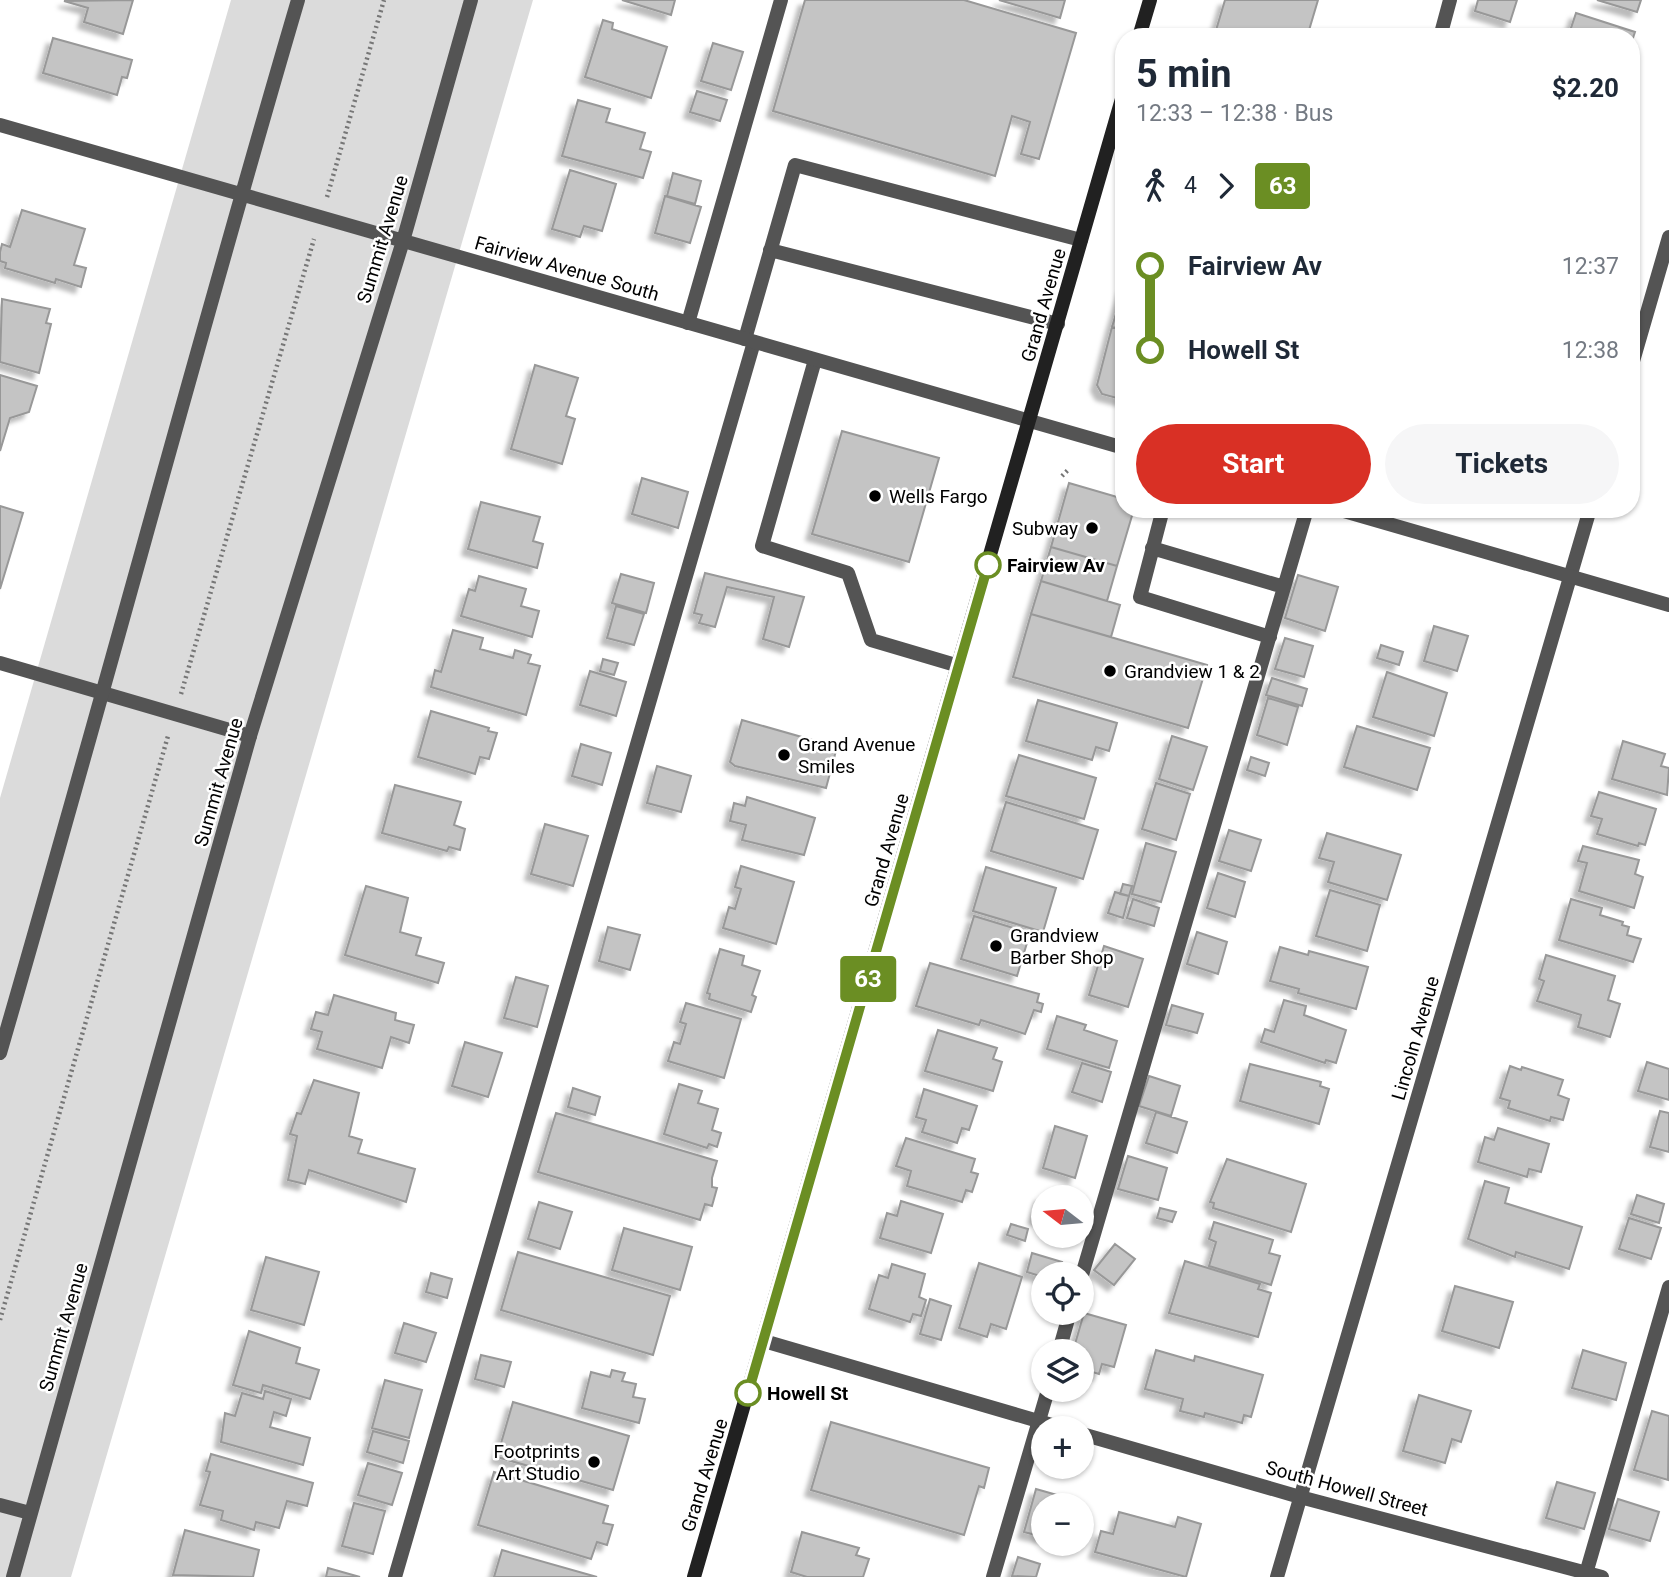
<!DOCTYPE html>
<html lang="en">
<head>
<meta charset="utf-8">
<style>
	:root { --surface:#fff; --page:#f6f6f7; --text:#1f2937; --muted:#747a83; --accent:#d93025 }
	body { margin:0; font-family:Roboto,sans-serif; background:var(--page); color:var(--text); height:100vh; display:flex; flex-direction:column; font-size:26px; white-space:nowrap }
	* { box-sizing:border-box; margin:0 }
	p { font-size:23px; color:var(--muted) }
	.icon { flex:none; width:38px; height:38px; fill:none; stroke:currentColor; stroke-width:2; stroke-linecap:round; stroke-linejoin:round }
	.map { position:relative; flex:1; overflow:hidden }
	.sheet { position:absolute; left:1115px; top:28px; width:525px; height:490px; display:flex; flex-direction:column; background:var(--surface); border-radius:28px; box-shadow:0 2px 5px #0004 }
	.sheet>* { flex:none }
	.badge { padding:0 14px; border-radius:5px; font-size:24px; line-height:46px }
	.needle { width:46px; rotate:286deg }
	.tools { position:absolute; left:1031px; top:1185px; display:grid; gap:14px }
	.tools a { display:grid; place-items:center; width:63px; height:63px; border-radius:50%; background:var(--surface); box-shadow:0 2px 5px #0004; font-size:35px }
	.map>.badge { position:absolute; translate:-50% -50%; box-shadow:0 0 0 4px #fff }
	.legs { display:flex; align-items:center; gap:10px; height:77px; padding:0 21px; font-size:23px }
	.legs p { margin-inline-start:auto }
	.overview { display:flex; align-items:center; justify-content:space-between; height:119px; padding:0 21px }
	h1 { font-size:38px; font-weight:700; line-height:52px }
	.primary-button { display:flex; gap:14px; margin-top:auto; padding:14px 21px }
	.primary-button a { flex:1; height:80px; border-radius:42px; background:var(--accent); color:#fff; font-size:28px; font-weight:700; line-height:80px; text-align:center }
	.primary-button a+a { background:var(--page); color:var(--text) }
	ul { padding:0 21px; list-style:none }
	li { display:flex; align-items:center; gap:24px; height:84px; font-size:26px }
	li i { display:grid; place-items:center; width:10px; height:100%; margin:0 9px; background:currentColor }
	li i::after { content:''; width:18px; height:18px; margin:-9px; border:5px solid; border-radius:50%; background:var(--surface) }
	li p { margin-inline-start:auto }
	li:first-child i { background:linear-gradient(#0000 50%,currentColor 0) }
	li:last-child i { background:linear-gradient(currentColor 50%,#0000 0) }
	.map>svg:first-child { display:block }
	.green { fill:#dbdbdb }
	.building { fill:#c4c4c4; stroke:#989898; stroke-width:2; filter:url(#shadow) }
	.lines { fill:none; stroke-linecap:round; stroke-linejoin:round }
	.path { stroke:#767676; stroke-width:4.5; stroke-dasharray:2 3.5; stroke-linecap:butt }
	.service { stroke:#545454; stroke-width:14 }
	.minor { stroke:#545454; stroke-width:14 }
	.tertiary { stroke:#545454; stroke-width:14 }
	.secondary { stroke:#212121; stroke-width:14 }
	.line-1-casing { stroke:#fff; stroke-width:16 }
	.line-1 { stroke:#6b8e23; stroke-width:10 }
	.poi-dot { fill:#000; stroke:#fff; stroke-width:2.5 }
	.stop-1-dot { fill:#fff; stroke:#6b8e23; stroke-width:3.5 }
	.labels { text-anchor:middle; stroke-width:5; stroke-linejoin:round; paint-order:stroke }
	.street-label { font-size:19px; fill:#000; stroke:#fff }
	.poi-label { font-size:19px; fill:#000; stroke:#fff; text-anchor:start }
	.stop-label { font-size:19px; font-weight:bold; fill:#000; stroke:#fff; text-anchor:start }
</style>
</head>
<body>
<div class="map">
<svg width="1669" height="1577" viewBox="0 0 1669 1577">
	<defs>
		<filter id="shadow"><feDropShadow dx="-6" dy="6" stdDeviation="2" flood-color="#0004"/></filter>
	</defs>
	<rect width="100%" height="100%" fill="#fff"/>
	<!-- green -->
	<path class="green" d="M231 0H533L71 1577H0V798Z"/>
	<!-- building -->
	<path class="building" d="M133 0 123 34 84 22 88 8 64 1Z
		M622 0H675L671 15Z
		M805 0H964L1076 33 1039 159 1021 154 1030 122 1012 116 995 176 773 111Z
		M999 0H1065L1060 18Z
		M1225 0H1318L1307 37H1214Z
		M1478 0H1517L1510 22 1475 11Z
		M1597 0H1641L1637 12Z
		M1576 13 1635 32 1631 44V37H1568Z
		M603 20 613 23 612 29 667 47 651 98 585 77Z
		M53 38 132 60 127 78 122 77 117 95 43 73Z
		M713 43 743 52 731 90 701 81Z
		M697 91 727 100 720 121 690 112Z
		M578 100 610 109 606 122 645 133 640 149 651 152 643 178 562 156Z
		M570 170 616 184 602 231 584 226 580 237 552 229Z
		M673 173 701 181 695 204 667 196Z
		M665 196 701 207 690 243 655 233Z
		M22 210 85 229 74 265 86 268 81 287 56 279 55 283 5 268 6 263 0 261V252L2 244 10 247Z
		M1124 287V330L1112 327Z
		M2 299 50 309 46 323 51 324 39 373 0 362Z
		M1112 327 1124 330V400L1102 394 1097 385Z
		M535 365 578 378 566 416 575 419 562 464 511 449Z
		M0 375 37 386 29 412 10 418 0 451Z
		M842 431 939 458 909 562 812 534Z
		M642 478 688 492 678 528 632 514Z
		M1069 483 1124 499V509H1134L1117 566 1051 547Z
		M481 502 540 517 533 541 543 544 537 568 468 549Z
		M0 506 23 513 0 589Z
		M1051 547 1117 566 1107 601 1041 581Z
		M705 573 804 597 789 647 763 639 774 597 727 587 715 627 699 623 702 615 694 613Z
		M621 574 654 583 646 613 612 603Z
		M1298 575 1338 587 1325 631 1285 618Z
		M479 576 526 589 521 606 539 611 532 637 461 616 469 589 475 591Z
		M1041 581 1120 605 1111 637 1031 614Z
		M616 606 644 614 634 645 607 638Z
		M1031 614 1207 665 1188 728 1013 677Z
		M1434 626 1468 636 1457 671 1424 661Z
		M453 630 483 638 480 649 513 658 515 650 531 655 528 663 540 666 526 715 431 687 435 670 441 672Z
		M1285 638 1313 646 1304 677 1275 669Z
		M1381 645 1403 652 1399 665 1377 658Z
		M603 659 618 663 614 675 600 671Z
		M590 671 626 682 616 716 580 705Z
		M1387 672 1447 693 1434 736 1373 717Z
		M1272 678 1307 689 1302 706 1266 695Z
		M1268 698 1298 707 1287 745 1257 735Z
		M1038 700 1117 723 1109 751 1096 747 1092 760 1026 741Z
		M431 711 489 728 488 731 497 733 489 759 480 757 475 774 418 757Z
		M742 720 837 747 826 788 735 766 730 762Z
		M1357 726 1430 748 1417 790 1344 767Z
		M1172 736 1207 747 1193 790 1159 779Z
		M1623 741 1665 754 1661 766 1669 768 1667 795 1612 779Z
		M581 744 611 753 602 785 572 776Z
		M1019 755 1096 778 1084 819 1006 796Z
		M1251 757 1269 763 1265 776 1247 770Z
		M657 766 691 776 681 812 647 803Z
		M1156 783 1190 794 1176 840 1142 829Z
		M395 785 461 802 454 825 465 829 460 850 449 847 447 851 382 833Z
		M1599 792 1656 809 1645 845 1639 843 1638 846 1597 834 1602 819 1591 816Z
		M747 797 815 818 804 855 742 840 746 825 730 821 734 803 745 806Z
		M1006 802 1098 830 1083 879 991 851Z
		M545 824 588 836 573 886 531 874Z
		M1229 830 1261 840 1251 871 1219 861Z
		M1327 833 1401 855 1387 900 1328 882 1334 862 1319 858Z
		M1146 843 1176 852 1161 902 1132 894Z
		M1583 846 1639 860 1635 874 1643 877 1634 908 1579 891 1587 863 1578 861Z
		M741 866 794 882 776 944 723 928 729 907 735 909 741 889 735 887Z
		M986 867 1056 888 1043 932 973 911Z
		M1218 873 1245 882 1235 917 1207 908Z
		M1123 884 1132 886 1129 896 1120 894Z
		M366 886 408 898 400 932 421 938 416 955 444 963 438 983 345 955Z
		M1330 890 1380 905 1367 951 1316 936Z
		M1115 892 1129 896 1123 918 1108 913Z
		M1133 899 1159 908 1154 926 1127 918Z
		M1571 899 1602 908 1600 915 1623 922 1622 925 1629 927 1627 935 1641 939 1633 962 1559 940Z
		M974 916 1030 933 1017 976 961 959Z
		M608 927 640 935 630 970 599 961Z
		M1197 932 1227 942 1218 974 1187 964Z
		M1104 946 1143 959 1128 1007 1089 995Z
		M1280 947 1308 955 1309 951 1368 967 1356 1009 1298 993 1299 989 1270 981Z
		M720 949 744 956 742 965 760 971 752 995 756 997 751 1012 709 999 710 994 707 993Z
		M1546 955 1615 976 1608 1000 1620 1004 1610 1037 1578 1027 1581 1015 1537 1001 1544 981 1539 979Z
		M930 963 1039 994 1037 1002 1043 1004 1041 1012 1034 1010 1025 1034 981 1020 979 1025 916 1006Z
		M516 977 548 986 537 1027 504 1018Z
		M334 995 396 1013 395 1020 414 1025 409 1043 391 1037 382 1068 317 1049 322 1032 311 1029 316 1012 328 1015Z
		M1284 1000 1306 1006 1304 1015 1346 1030 1336 1063 1326 1060 1325 1063 1261 1042 1265 1029 1274 1032Z
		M686 1003 741 1019 724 1078 668 1061 674 1042 680 1044 686 1024 680 1022Z
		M1172 1005 1203 1014 1197 1033 1166 1025Z
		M1057 1016 1086 1025 1084 1030 1117 1041 1109 1068 1047 1049Z
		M938 1030 997 1048 993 1059 1002 1062 993 1091 925 1071Z
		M465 1042 502 1053 488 1097 452 1086Z
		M1647 1062 1669 1069V1100L1638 1091Z
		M1082 1063 1111 1072 1102 1102 1072 1092Z
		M1250 1064 1321 1082 1320 1086 1329 1089 1319 1124 1240 1101Z
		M1510 1066 1521 1070 1522 1067 1563 1080 1558 1095 1569 1099 1563 1120 1551 1117 1550 1121 1508 1108 1510 1101 1500 1098Z
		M1149 1076 1180 1086 1171 1116 1139 1106Z
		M314 1080 359 1093 349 1136 362 1140 358 1153 415 1169 406 1202 309 1170 305 1184 288 1180 297 1136 290 1134 297 1113 301 1114Z
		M679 1084 702 1091 698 1103 718 1109 712 1130 721 1133 717 1147 709 1144 707 1148 664 1134Z
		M573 1088 600 1097 595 1115 568 1107Z
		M924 1089 977 1106 969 1130 962 1128 957 1143 922 1132 926 1120 916 1117Z
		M1660 1111 1669 1113V1152L1650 1147Z
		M1156 1112 1187 1122 1177 1153 1146 1143Z
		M556 1113 717 1161 712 1178V1187L717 1188 712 1206 705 1204 700 1220 538 1172Z
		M1055 1126 1087 1136 1075 1178 1043 1168Z
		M1498 1128 1549 1144 1541 1172 1529 1169 1527 1177 1478 1162 1485 1137 1494 1140Z
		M906 1138 975 1159 971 1172 978 1174 972 1192 966 1190 962 1202 907 1186 911 1171 896 1166Z
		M1128 1156 1167 1168 1158 1200 1118 1189Z
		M1227 1159 1306 1184 1291 1232 1213 1208 1214 1203 1210 1202Z
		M1485 1181 1509 1188 1505 1203 1582 1227 1569 1269 1516 1252 1515 1257 1468 1239Z
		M1637 1195 1664 1204 1659 1223 1631 1214Z
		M1041 1196 1045 1197 1043 1220 1034 1218Z
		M901 1201 943 1214 931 1253 880 1238 887 1213 897 1216Z
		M539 1202 572 1212 560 1249 528 1239Z
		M1160 1208 1176 1212 1172 1222 1157 1218Z
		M1629 1218 1661 1228 1651 1259 1619 1249Z
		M1214 1222 1273 1240 1269 1253 1280 1256 1271 1285 1209 1266 1216 1242 1209 1239Z
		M1011 1224 1028 1229 1025 1241 1007 1235Z
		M624 1228 692 1247 680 1290 612 1270Z
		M1115 1244 1135 1259 1114 1285 1094 1270Z
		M518 1252 670 1296 653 1355 501 1310Z
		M1032 1253 1062 1262 1059 1274H1043V1277L1027 1272Z
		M266 1257 319 1272 304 1325 251 1310Z
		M1185 1261 1260 1284 1258 1289 1271 1293 1258 1337 1169 1313Z
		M979 1263 1022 1277 1006 1329 991 1324 987 1337 959 1328Z
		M892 1264 925 1274 919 1297 926 1300 921 1316 913 1314 910 1322 869 1309 879 1275 888 1278Z
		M431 1273 452 1279 447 1298 426 1292Z
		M1455 1286 1513 1302 1499 1348 1442 1331Z
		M930 1299 951 1306 941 1340 920 1334Z
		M1084 1313 1126 1325 1114 1367 1102 1364 1099 1374 1082 1369V1351H1073Z
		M404 1323 436 1333 426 1362 395 1353Z
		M249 1331 300 1348 296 1363 319 1370 310 1399 263 1385 261 1393 233 1385Z
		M1156 1350 1194 1361 1195 1356 1263 1375 1251 1417 1244 1415 1242 1423 1205 1413 1204 1417 1180 1411 1183 1399 1145 1389Z
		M1583 1350 1626 1363 1616 1400 1572 1388Z
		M481 1355 511 1362 504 1387 475 1379Z
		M612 1370 625 1373 622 1381 636 1384 633 1397 645 1399 639 1423 582 1408 591 1372 610 1377Z
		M385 1380 422 1390 409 1438 372 1428Z
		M265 1391 291 1399 286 1416 274 1412 270 1427 310 1438 303 1465 221 1442 225 1413 235 1416 242 1393 263 1399Z
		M1419 1395 1471 1411 1461 1442 1452 1439 1445 1463 1403 1451Z
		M513 1402 629 1436 613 1490 497 1457Z
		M1652 1411 1669 1416 1668 1480 1634 1470Z
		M831 1422 989 1468 984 1488 979 1486 964 1535 811 1490Z
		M373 1431 409 1441 403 1463 367 1452Z
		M211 1454 313 1483 307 1506 287 1501 279 1528 256 1522 254 1530 221 1520 223 1511 200 1505 210 1472 206 1471Z
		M368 1463 402 1473 392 1505 358 1495Z
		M494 1472 608 1506 603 1523 613 1525 607 1545 597 1542 591 1559 478 1525Z
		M1557 1482 1595 1493 1584 1529 1546 1518Z
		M1036 1489 1064 1497 1062 1505H1043V1537L1024 1532Z
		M1618 1499 1659 1512 1650 1541 1609 1529Z
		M354 1503 385 1511 373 1554 342 1546Z
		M1119 1512 1175 1527 1178 1517 1201 1524 1186 1577 1095 1552 1101 1531 1113 1534Z
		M185 1530 259 1550 253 1577 173 1575Z
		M802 1532 859 1548 856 1555 869 1559 863 1577H807L791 1572Z
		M502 1550 597 1577H494Z
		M1018 1557 1040 1564 1036 1577 1012 1576Z
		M328 1568 360 1577H326Z"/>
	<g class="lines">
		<!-- path -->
		<path class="path" d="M327 197 384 0
			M1062 476 1068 470
			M181 694 314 239
			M0 1320 168 736"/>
		<!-- service -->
		<path class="service" d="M1440 37 1450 0
			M770 250 1058 324
			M688 323 781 0
			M745 339 795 165 1081 240
			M815 360 762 546 848 573 871 640 959 666
			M1163 509 1140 597 1270 637
			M1152 548 1284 587
			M1082 1275 1307 509
			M1059 1351 1070 1312
			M395 1577 754 342
			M993 1577 1048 1390
			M1585 1577 1669 1287"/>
		<!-- minor -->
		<path class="minor" d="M1631 368 1669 237
			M0 663 250 736
			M764 1341 1062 1428
			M1082 1434 1300 1497 1602 1577
			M0 1505 30 1513
			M1277 1577 1590 509"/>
		<!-- tertiary -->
		<path class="tertiary" d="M0 125 1124 448
			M1337 509 1669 605
			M0 1053C102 703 195 350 298 0
			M13 1577 250 736 403 241 471 0"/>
		<!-- secondary -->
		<path class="secondary" d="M1139 37 1150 0
			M694 1577 1124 92"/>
	</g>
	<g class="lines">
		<defs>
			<path id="line-1" d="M748 1393 988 565"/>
		</defs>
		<!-- line-1 casing -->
		<use href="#line-1" class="line-1-casing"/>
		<!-- line-1 -->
		<use href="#line-1" class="line-1"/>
	</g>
	<!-- markers -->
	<g class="poi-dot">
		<circle cx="875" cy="496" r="7"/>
		<circle cx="1092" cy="528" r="7"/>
		<circle cx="1110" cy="671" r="7"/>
		<circle cx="784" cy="755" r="7"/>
		<circle cx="996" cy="946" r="7"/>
		<circle cx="594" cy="1462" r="7"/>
	</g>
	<g class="stop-1-dot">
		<circle cx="988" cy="565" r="12"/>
		<circle cx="748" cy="1393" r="12"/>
	</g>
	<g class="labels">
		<!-- street labels -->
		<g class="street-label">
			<text transform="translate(382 239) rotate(-73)" y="7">Summit Avenue</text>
			<text transform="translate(567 268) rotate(16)" y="7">Fairview Avenue South</text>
			<text transform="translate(1043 305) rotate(-74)" y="7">Grand Avenue</text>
			<text transform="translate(218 782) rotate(-74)" y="7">Summit Avenue</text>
			<text transform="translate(886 850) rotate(-74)" y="7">Grand Avenue</text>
			<text transform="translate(1415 1038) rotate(-74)" y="7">Lincoln Avenue</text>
			<text transform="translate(63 1327) rotate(-74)" y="7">Summit Avenue</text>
			<text transform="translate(704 1475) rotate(-73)" y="7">Grand Avenue</text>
			<text transform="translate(1347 1488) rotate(15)" y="7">South Howell Street</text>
		</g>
		<!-- poi labels -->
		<g class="poi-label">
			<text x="889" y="503">Wells Fargo</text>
			<text x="1078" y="535" text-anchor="end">Subway</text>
			<text x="1124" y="678">Grandview 1 &amp; 2</text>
			<text x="798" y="751">Grand Avenue<tspan x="798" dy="22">Smiles</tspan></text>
			<text x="1010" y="942">Grandview<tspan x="1010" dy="22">Barber Shop</tspan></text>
			<text x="580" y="1458" text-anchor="end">Footprints<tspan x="580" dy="22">Art Studio</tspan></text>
		</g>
		<!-- stop labels -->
		<g class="stop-label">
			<text x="1007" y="572">Fairview Av</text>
			<text x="767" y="1400">Howell St</text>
		</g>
	</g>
</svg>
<div class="tools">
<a><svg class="needle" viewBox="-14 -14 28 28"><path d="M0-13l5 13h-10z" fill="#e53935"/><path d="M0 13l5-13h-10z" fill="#747a83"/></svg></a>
<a><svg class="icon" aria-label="locate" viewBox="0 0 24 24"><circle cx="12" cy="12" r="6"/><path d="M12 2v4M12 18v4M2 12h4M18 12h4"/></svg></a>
<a><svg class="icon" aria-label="layers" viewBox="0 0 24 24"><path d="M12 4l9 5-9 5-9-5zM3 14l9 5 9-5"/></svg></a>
<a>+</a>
<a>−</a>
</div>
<b class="badge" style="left:868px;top:979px;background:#6b8e23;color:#fff">63</b>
<section class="sheet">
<div class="overview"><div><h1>5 min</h1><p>12:33 – 12:38 · Bus</p></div><b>$2.20</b></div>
<div class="legs"><svg class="icon" aria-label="walk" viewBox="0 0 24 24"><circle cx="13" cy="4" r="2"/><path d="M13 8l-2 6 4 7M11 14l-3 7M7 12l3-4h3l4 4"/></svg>4<svg class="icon" aria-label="forward" viewBox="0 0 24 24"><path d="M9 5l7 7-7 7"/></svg><b class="badge" style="background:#6b8e23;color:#fff">63</b></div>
<ul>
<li><i style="color:#6b8e23"></i><b>Fairview Av</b><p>12:37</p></li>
<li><i style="color:#6b8e23"></i><b>Howell St</b><p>12:38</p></li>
</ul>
<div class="primary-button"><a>Start</a><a>Tickets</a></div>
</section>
</div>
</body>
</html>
